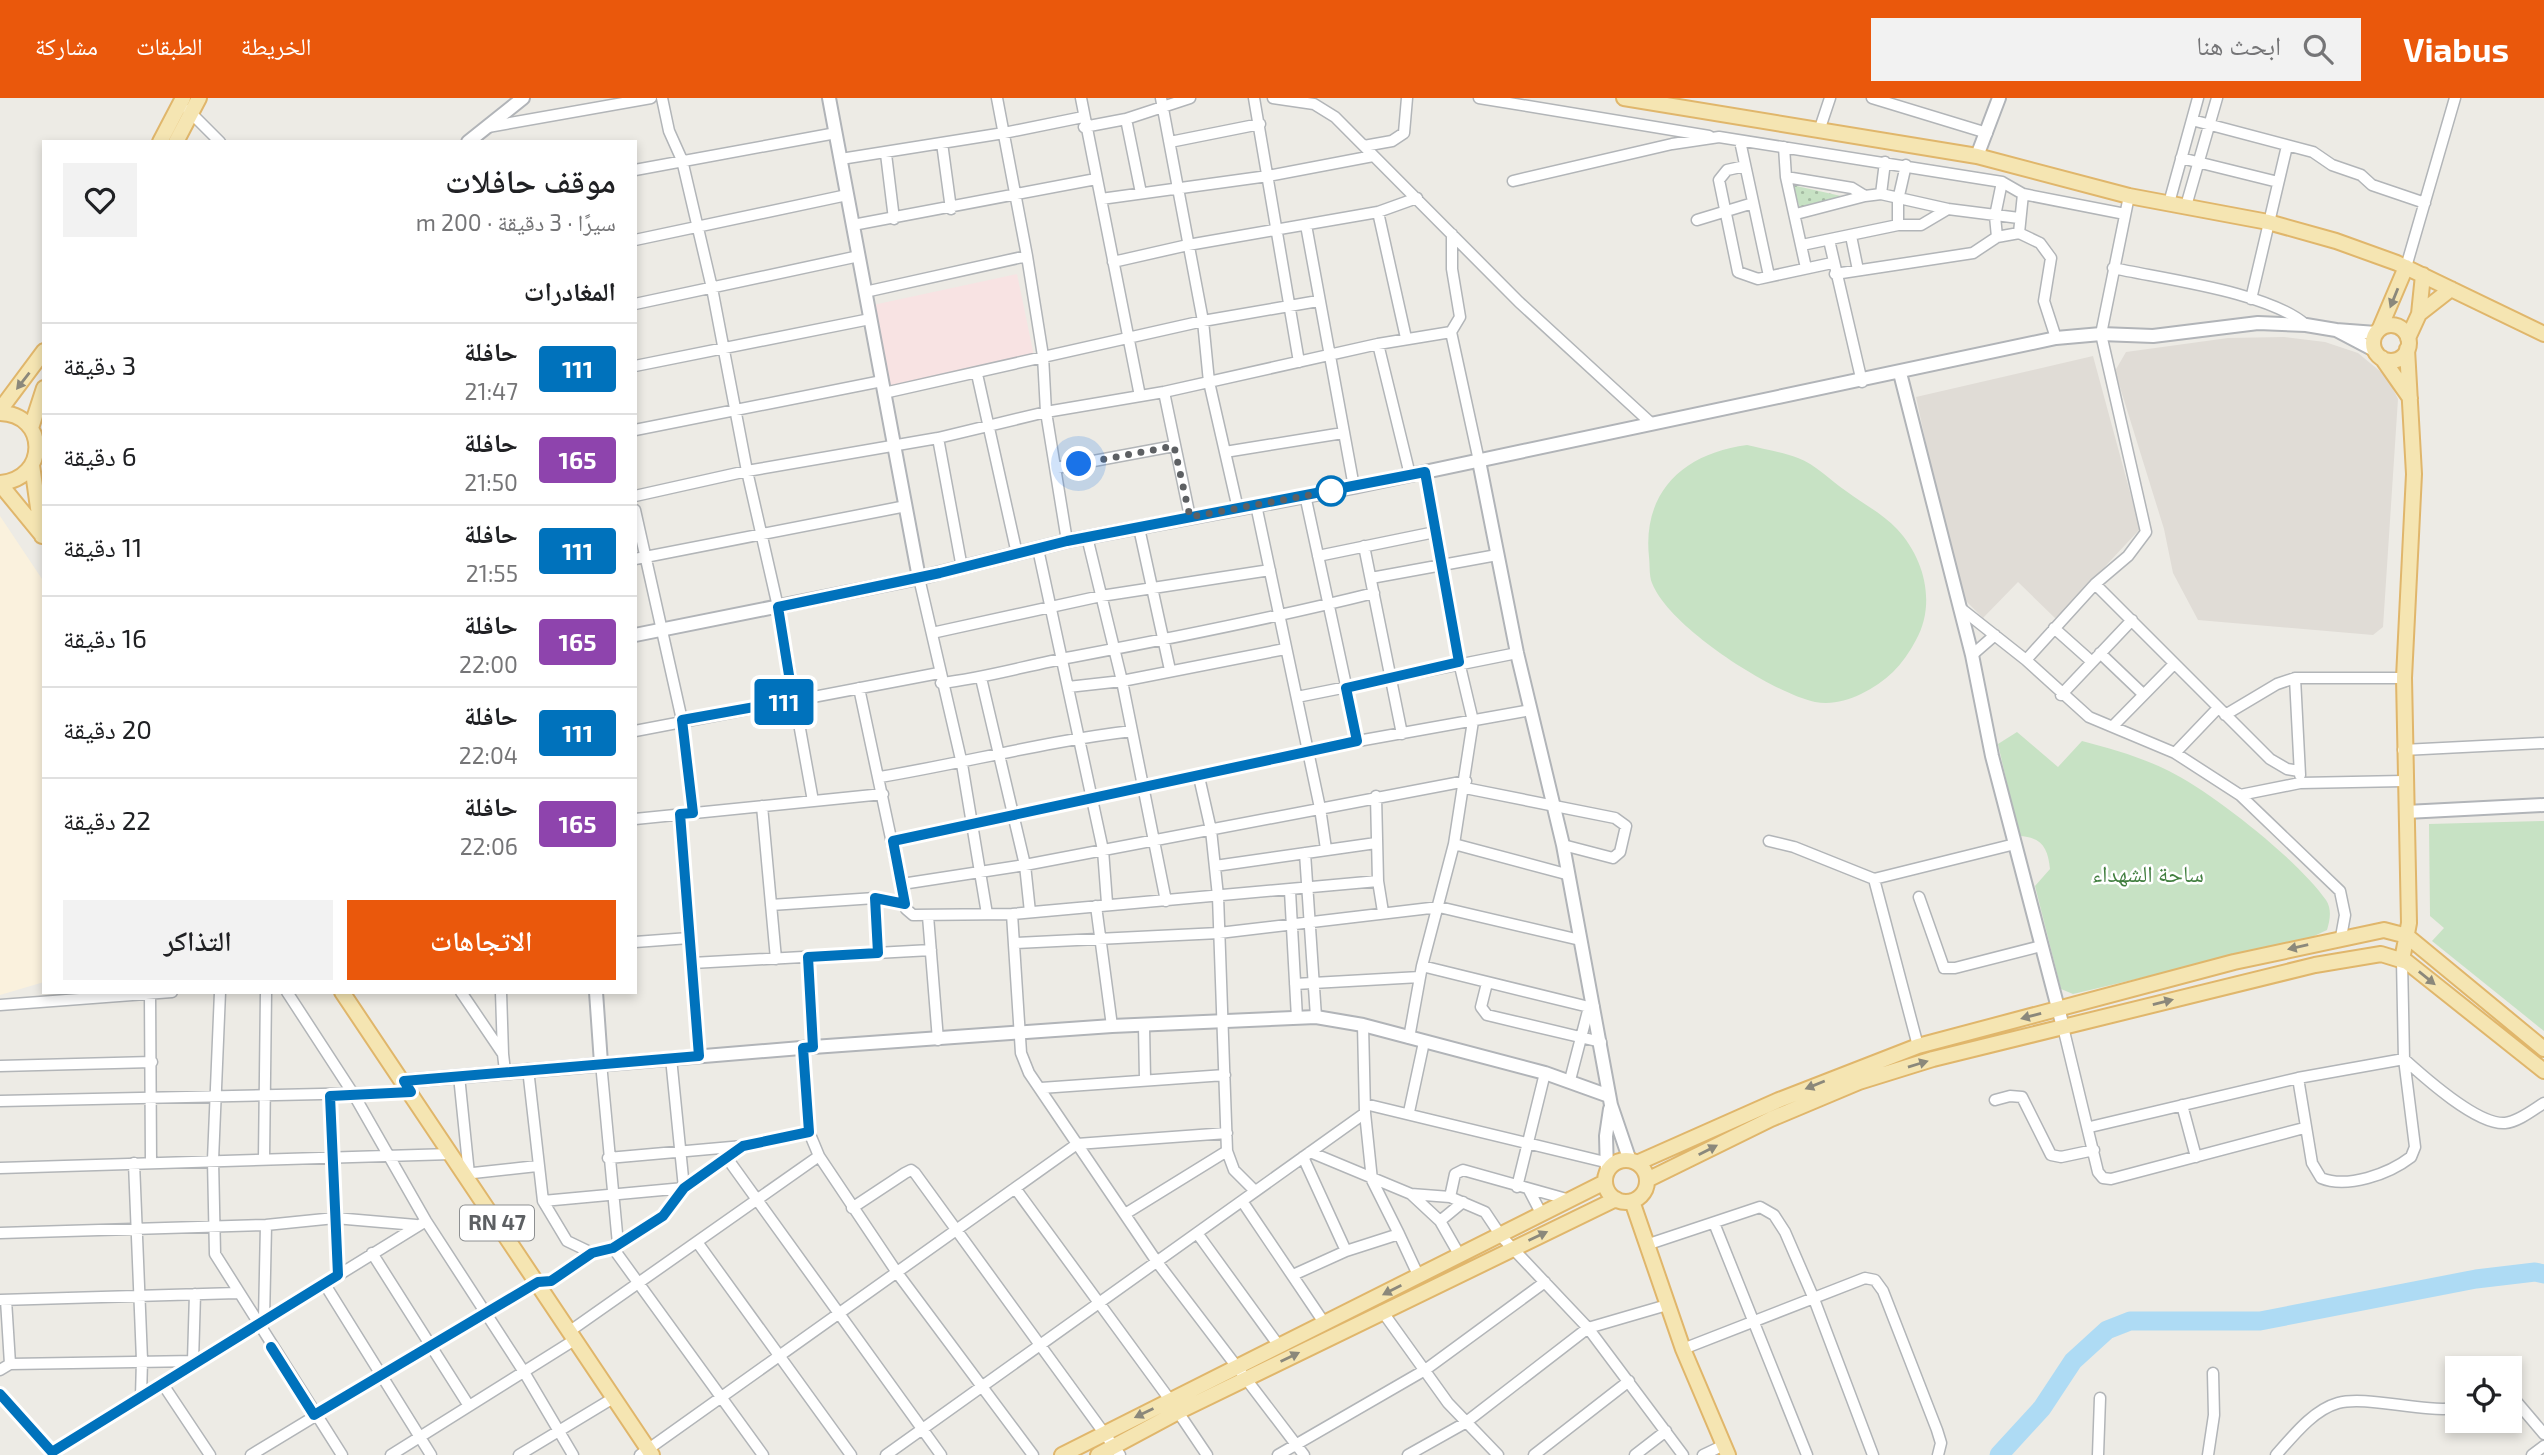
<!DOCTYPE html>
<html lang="ar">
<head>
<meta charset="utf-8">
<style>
	:root { --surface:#fff; --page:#f2f2f2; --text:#202124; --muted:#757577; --line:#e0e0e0; --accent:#ea580c }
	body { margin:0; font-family:"Exo 2","Noto Naskh Arabic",sans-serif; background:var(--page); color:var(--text); direction:rtl; height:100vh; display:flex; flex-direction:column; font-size:26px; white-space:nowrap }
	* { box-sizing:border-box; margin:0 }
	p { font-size:23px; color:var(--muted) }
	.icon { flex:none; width:38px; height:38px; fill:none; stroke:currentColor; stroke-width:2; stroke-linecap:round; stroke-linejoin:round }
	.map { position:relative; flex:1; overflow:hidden; direction:ltr }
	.panel { position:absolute; left:42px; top:42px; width:595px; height:854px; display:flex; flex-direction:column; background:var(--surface); border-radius:0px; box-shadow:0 4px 10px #0003; direction:rtl }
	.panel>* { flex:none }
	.badge { padding:0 14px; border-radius:5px; font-size:24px; line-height:46px }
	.fabs { position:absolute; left:2445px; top:1258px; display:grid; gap:14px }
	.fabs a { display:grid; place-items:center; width:77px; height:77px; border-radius:0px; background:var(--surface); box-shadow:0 4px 10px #0003; font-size:35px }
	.you { position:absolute; width:35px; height:35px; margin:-18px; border:5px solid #fff; border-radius:50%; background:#1a73e8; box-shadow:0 0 0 10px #1a73e833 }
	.map>.badge { position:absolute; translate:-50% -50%; box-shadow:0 0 0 4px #fff }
	h2 { padding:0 21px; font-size:26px; line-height:63px }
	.round { display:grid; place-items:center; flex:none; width:74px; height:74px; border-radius:0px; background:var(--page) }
	.head { display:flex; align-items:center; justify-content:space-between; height:119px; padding:0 21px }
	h1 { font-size:33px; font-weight:600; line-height:52px }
	.button { display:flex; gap:14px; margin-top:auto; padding:14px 21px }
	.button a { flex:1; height:80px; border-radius:0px; background:var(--accent); color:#fff; font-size:28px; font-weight:600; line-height:80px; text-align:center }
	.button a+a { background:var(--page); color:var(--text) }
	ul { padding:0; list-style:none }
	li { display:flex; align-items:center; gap:21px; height:91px; padding:0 21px; border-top:2px solid var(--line) }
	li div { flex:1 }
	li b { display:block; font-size:26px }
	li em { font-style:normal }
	li .badge { min-width:77px; font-weight:700; text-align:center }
	header { display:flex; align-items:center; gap:42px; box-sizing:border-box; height:98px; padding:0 35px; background:var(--accent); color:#fff }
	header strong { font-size:33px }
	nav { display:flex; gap:38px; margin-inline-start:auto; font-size:24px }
	.search { width:490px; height:63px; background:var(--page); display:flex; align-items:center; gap:18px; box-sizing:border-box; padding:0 24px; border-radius:0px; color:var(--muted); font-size:26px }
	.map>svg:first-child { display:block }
	.commercial { fill:#faf1dd }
	.education { fill:#e0dcd6 }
	.medical { fill:#f8e3e3 }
	.grass { fill:url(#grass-dots) }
	.garden { fill:#c7e2c4 }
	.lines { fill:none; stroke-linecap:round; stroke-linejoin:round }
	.river { stroke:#aedbf4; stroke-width:19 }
	.street-casing { stroke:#b2b5b8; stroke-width:13 }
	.secondary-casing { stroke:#b1b4b8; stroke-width:16 }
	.primary-casing { stroke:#e0b66b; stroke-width:18 }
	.street { stroke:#fff; stroke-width:10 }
	.secondary { stroke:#fff; stroke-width:12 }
	.primary { stroke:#f5e5b2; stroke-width:14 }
	.oneway { fill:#8b887b }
	.line-casing { stroke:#fff; stroke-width:16 }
	.line { stroke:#0072bc; stroke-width:10 }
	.walk { stroke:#5d6063; stroke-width:7; stroke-dasharray:0 12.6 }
	.stop-dot { fill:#fff; stroke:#0072bc; stroke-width:3.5 }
	.labels { text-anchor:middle; stroke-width:5; stroke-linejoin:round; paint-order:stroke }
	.shield { fill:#fff; stroke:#8e9092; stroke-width:2 }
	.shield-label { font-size:21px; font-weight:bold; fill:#5d6063 }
	.park-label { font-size:23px; fill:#427f40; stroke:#fff }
</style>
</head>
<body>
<header>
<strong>Viabus</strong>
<div class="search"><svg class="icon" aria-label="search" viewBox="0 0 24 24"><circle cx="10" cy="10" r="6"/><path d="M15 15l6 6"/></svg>ابحث هنا</div>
<nav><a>الخريطة</a><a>الطبقات</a><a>مشاركة</a></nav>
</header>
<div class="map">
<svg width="2544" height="1357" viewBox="0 0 2544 1357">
	<defs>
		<pattern id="grass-dots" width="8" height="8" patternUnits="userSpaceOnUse" patternTransform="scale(1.75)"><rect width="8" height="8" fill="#c7e2c4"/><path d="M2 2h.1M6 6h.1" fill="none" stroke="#a5bba3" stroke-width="1.8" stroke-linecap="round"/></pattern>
	</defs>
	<rect width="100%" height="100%" fill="#edebe5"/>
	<!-- commercial -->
	<path class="commercial" d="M0 418 44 484V884L0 897Z"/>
	<!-- education -->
	<path class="education" d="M2284 239 2325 244 2358 255 2387 279 2398 301 2383 529 2373 537 2198 522 2173 475 2164 431 2115 273 2126 254 2228 240Z
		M2093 258 2140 431 2056 521 2018 484 1983 520 1958 495 1916 299Z"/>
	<!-- medical -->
	<path class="medical" d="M1017 176 1034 258 891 290 873 207Z"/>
	<!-- grass -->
	<path class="grass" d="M1792 87 1850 100 1801 113Z"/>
	<!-- garden -->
	<path class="garden" d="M1747 347C1763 351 1782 354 1798 360 1815 366 1831 383 1846 393 1862 405 1883 416 1897 431 1925 461 1936 506 1916 542 1903 567 1886 584 1861 596 1846 603 1831 607 1815 604 1771 594 1669 529 1652 485 1649 478 1650 467 1649 459 1642 393 1685 355 1747 347Z
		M2017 634 2058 669 2082 643C2112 651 2141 659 2169 673 2213 695 2297 761 2326 802 2332 811 2330 822 2327 832L2310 840 2073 896 2061 891 2035 788 2050 771C2048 750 2042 739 2019 738L1998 646Z
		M2544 723V933L2432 843 2444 830 2430 818 2429 726Z"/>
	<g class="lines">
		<!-- river -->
		<path class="river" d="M1999 1357 2042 1310 2073 1263 2107 1232 2130 1223H2260L2476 1181 2535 1174 2544 1176"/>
		<defs>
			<path id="street" d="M662 0 669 33 682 62 712 190 747 373 778 509 813 703
				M997 0 1027 158 1043 258 1046 314 1067 443
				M1081 0 1140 298
				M1161 0 1203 223 1209 284 1238 411
				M1254 0 1299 264
				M1273 0 1314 6 1335 19 1519 204 1652 326
				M1479 0 1709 38
				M1872 0 1987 35
				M188 12 220 44
				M1126 21 1141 95
				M2192 22 2313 54 2332 67 2361 77 2372 87 2425 105
				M488 29 651 0
				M1084 29 1126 21 1190 0
				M1819 33 1830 0
				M1740 43 1769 178
				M1170 44 1260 26
				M942 45 951 111
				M1364 48 1392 43 1404 35 1407 0
				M1784 49 1786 79 1806 170
				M886 56 894 121
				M2181 60 2278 84
				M841 61 1004 35 1083 19
				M1745 68 1727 72 1719 82 1738 174 1758 181 1832 165
				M635 72 836 35
				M1786 79 1852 90 1865 98 1881 96 1948 111 2019 120
				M1513 83 1672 46 1719 39 2002 84 2023 96 2125 116
				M1881 96 1885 64
				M1101 101 1268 78 1373 58
				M2169 105 2198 0
				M2186 108 2217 0
				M1378 114 1406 240
				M1796 116 1865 98
				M1697 122 1753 105
				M853 127 1096 81
				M1306 127 1354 389
				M1898 127V102L1906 67
				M2019 135 2023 96
				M1452 136V171L1460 219 1451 234 1479 363
				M1851 138 1858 172
				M1997 139 1995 118 2002 84
				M635 142 847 97
				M1829 142 1862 284
				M1802 147 1898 127H1921L1948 111
				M1113 164 1188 147 1378 114 1417 100
				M2406 169 2455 0
				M2113 170C2163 181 2269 194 2306 227
				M1835 176 1973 155 1997 139 2019 135 2040 145 2051 160 2044 203 2056 240
				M865 194 1027 158
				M2251 201 2287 48
				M635 206 859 158
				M1378 246 1410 377
				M635 268 870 221
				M977 276 1017 456
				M1164 294 1190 419
				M884 295 1203 223 1318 203
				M635 332 882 283
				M938 340 962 470
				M1225 354 1343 335
				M1056 370 1174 348
				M1305 397 1358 643
				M635 398 747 373 938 340 1046 314 1164 294 1378 246 1451 234
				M1256 407 1320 710 1326 751
				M635 412 682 622 693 715
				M1139 430 1170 572
				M1087 439 1122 583 1166 803
				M1364 448 1402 636
				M1038 451 1103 752 1107 805
				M1318 458 1435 434
				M635 461 906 408
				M919 480 962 666 987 816
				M1371 480 1497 457
				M2095 486 2270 661 2287 671 2299 673
				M1959 509 2026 562 2089 619 2175 655 2240 697 2340 793 2345 817 2341 839
				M2054 530 2091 563
				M932 535 1101 498 1270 472
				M2100 555 2143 596
				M1972 557 1995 537
				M2026 562 2095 486 2128 458 2146 434 2101 236 2129 98
				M981 580 1025 767 1030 814
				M2295 580 2300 677
				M941 585C986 580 1028 567 1072 559 1173 540 1274 520 1374 495
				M1068 589 1122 583 1285 551
				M859 590 906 811 913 817 1012 816 1378 783
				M2061 597 2132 522
				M1297 599 1517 555
				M2225 617 2277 586 2295 580H2404
				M2114 627 2173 567
				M635 633 939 575
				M2403 652 2544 645
				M2175 655 2218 610
				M880 679C964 665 1047 643 1132 633
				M1199 679 1211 732 1218 798 1227 1053 1234 1072 1255 1093
				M1465 690 1615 720 1626 728 1620 754 1613 760 1563 747
				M2240 697 2300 685 2404 683
				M1376 698 1378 783 1383 814
				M762 708 776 861
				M679 716 699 958
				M635 721 883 696
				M893 743 1358 643 1531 612
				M1769 743 1794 749 1874 781 2015 746
				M1454 746 1566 776
				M1305 755 1316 919
				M1215 768 1376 745
				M1874 781 1918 948
				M902 786 1025 767 1466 683
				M1290 793 1297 920
				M1919 799 1944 870H1955L2041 848
				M875 800 878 855
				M771 807 875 800 905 806
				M1096 808 1112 928
				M1012 816 1021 955 1029 975 1157 1164 1304 1357
				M928 818 938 942
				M635 844 689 840
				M1016 845 1219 835 1439 809 1580 842
				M808 859 813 949
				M692 865 931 852
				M1422 868 1589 909
				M1487 885 1481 909 1487 917 1601 944
				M1295 886 1420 879
				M220 894 213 1062 215 1156 342 1357
				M287 894 354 997 426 1123 524 1274 573 1357
				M461 894 503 956 505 973
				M501 894 503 956
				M150 896 151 1063
				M0 907 172 894
				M1144 928 1145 981
				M2063 929 2098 1074 2103 1080 2111 1081 2304 1030
				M1409 940 1422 868 1454 746 1473 623 1459 564 1425 374
				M803 950 809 1034 819 1058 898 1176 1033 1357
				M601 965 618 1146
				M0 968 152 964
				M528 971 543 1103 567 1143 592 1155
				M459 978 469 1076
				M2298 980 2312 1065 2321 1080C2347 1091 2389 1076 2411 1059L2415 1049 2404 961 2402 862
				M1570 982 1589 909H1594
				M1041 990 1225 977
				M330 998 338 1177
				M1995 1002 2010 998 2022 999 2051 1057 2061 1059 2094 1052
				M0 1003 411 994
				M1365 1006 1605 1064
				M2182 1007 2196 1059
				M1409 1014 1424 944
				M2090 1029 2298 980 2404 961C2425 980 2477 1027 2505 1025 2518 1024 2533 1012 2544 1005
				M1310 1054 1411 1096 1450 1099 1485 1114 1501 1138 1588 1230 1683 1357
				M1303 1059 1346 1153
				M608 1060 743 1048 809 1034
				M727 1060 941 1357
				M264 1061 266 894
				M134 1065 142 1262 141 1299
				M0 1070 451 1056
				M464 1076 537 1068
				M1517 1089 1545 975
				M1015 1090 1170 1302
				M1529 1092 1542 1117
				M1411 1096 1440 1123 1460 1158
				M1450 1099 1455 1076 1463 1072 1570 1102
				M543 1103 684 1090 671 960
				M1242 1103 1325 1226
				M852 1110 905 1075 911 1072 915 1075 1120 1357
				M1125 1116 1227 1053
				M1440 1123 1463 1104
				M1714 1125 1807 1357
				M0 1135 266 1127 335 1120 416 1127
				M1197 1135 1279 1248
				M1399 1136 1419 1179
				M697 1144 851 1357
				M1649 1146 1760 1109 1774 1117 1785 1134 1814 1201 1873 1357
				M613 1150 763 1357
				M372 1155 469 1308
				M1293 1177 1346 1153 1399 1136 1372 1082 1365 1015 1363 927
				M324 1185 431 1357
				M0 1202 237 1195
				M6 1202 10 1266
				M1382 1213 1448 1305 1498 1357
				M264 1222 266 1127
				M570 1233 819 1058
				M1683 1251 1865 1180 1875 1182 1883 1193 1937 1332 1941 1345 1938 1357
				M193 1263 195 1196
				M0 1272 10 1266 196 1263
				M162 1285 210 1357
				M0 1296 52 1354
				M2510 1296 2544 1336
				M1178 1314 1207 1357
				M54 1357 52 1354 426 1123
				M251 1357 538 1183H551L592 1155 613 1150 662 1118 684 1090 743 1048
				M391 1357 576 1241
				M519 1357 615 1299
				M640 1357 1077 1046 1227 1035
				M886 1357 1365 1015
				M1278 1357 1425 1272 1545 1184
				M1408 1357 1465 1325 1588 1230 1667 1207
				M1534 1357 1629 1283
				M1635 1357 1666 1333
				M1703 1357 1724 1347
				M2098 1357 2100 1300
				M2208 1357 2214 1317 2213 1275
				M2276 1357C2293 1338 2313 1312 2338 1305 2366 1297 2422 1315 2457 1310
				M2532 1357 2544 1348"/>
			<path id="secondary" d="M829 0 919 480
				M468 44 523 0
				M1977 58 1999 0
				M2374 252 2336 232 2376 235
				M1900 275 1972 557 1992 658 2063 929
				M1479 363 1517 555 1563 747 1611 1007 1630 1063
				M635 537 919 480 1067 443 1354 389 2056 240 2101 236 2153 238 2258 225 2306 227 2336 232
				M2406 714 2544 707
				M596 894 601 965
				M404 983 813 949 1112 928 1316 919 1363 927 1545 975 1609 998
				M1607 1074 1606 1038 1610 1011"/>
			<path id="primary" d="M1624 0 1977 58 2129 98 2268 124 2336 143 2397 165 2544 236
				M160 44 183 0
				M176 44 199 0
				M2419 216 2423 177
				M2373 245a18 18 0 1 1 36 0a18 18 0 1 1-36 0Z
				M2380 230 2406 169
				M2408 240 2419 216 2451 191
				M2382 260 2410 300
				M0 312 44 253
				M0 315C48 316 49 381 0 385
				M31 330 44 290
				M32 367 42 438
				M0 386 41 436
				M2402 862 2409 825 2404 580 2414 376 2407 251
				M342 894 652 1357
				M1605 1083a21 21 0 1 1 42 0a21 21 0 1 1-42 0Z
				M1637 1065 1779 1002 1918 948 2234 864 2384 832 2407 838 2544 951
				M1647 1082 1771 1021 1859 984 1933 961 2315 867 2381 856 2407 864 2544 973
				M1632 1103 1683 1251 1728 1357
				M1062 1357 1605 1084
				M1098 1357 1178 1314 1616 1101"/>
		</defs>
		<!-- street casing -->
		<use href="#street" class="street-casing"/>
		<!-- secondary casing -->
		<use href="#secondary" class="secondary-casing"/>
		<!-- primary casing -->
		<use href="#primary" class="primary-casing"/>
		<!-- street -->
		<use href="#street" class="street"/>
		<!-- secondary -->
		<use href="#secondary" class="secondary"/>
		<!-- primary -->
		<use href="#primary" class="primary"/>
	</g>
	<!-- one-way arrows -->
	<defs><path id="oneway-solid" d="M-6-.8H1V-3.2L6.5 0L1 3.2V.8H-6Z" transform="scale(1.75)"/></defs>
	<g class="oneway">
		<use href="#oneway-solid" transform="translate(2394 200) rotate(112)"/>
		<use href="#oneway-solid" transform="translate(23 283) rotate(128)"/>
		<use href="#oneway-solid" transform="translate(2298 849) rotate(167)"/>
		<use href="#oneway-solid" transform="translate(2427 880) rotate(39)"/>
		<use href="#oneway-solid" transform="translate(2163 904) rotate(-14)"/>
		<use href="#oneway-solid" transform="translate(2031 918) rotate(165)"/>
		<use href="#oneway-solid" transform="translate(1918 966) rotate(-17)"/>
		<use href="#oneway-solid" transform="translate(1815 987) rotate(158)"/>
		<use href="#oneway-solid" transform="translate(1708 1052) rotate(-27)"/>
		<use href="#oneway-solid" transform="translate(1538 1138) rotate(-25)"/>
		<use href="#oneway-solid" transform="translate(1392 1192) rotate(153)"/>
		<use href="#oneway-solid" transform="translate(1290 1259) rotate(-26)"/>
		<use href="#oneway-solid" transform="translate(1144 1315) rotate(154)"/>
	</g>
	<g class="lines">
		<defs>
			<path id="line" d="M0 1296 52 1354 338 1177 330 998 411 994 404 983 699 958 680 716 693 715 682 622 793 602 778 509 940 475 1067 443 1425 374 1459 564 1346 590 1357 643 893 743 905 806 875 800 878 855 808 859 813 949 803 950 809 1034 743 1048 684 1090 663 1118 613 1150 592 1155 551 1183 538 1184 314 1317 271 1249"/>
		</defs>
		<!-- line casing -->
		<use href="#line" class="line-casing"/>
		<!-- line -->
		<use href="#line" class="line"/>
		<!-- walk -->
		<path class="walk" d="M1079 366 1174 348 1190 419 1331 393"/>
	</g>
	<!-- markers -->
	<circle class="stop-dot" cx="1331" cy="393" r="14"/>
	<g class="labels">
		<!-- shield labels -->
		<rect class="shield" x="460" y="1107.5" width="74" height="35" rx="5"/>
		<g class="shield-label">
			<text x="497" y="1132">RN 47</text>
		</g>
		<!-- park labels -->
		<g class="park-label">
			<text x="2148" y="784">ساحة الشهداء</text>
		</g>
	</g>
</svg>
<div class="fabs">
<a><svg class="icon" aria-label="locate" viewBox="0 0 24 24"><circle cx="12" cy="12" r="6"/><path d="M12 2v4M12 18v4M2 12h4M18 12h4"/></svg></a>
</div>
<div class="you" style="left:1079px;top:366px"></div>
<b class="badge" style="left:784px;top:604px;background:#0072bc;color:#fff">111</b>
<section class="panel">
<div class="head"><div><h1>موقف حافلات</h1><p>سيرًا · 3 دقيقة · 200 m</p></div><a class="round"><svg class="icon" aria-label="heart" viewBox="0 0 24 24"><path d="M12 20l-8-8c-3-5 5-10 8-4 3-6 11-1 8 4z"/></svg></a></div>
<h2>المغادرات</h2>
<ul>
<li><span class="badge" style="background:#0072bc;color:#fff">111</span><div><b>حافلة</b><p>21:47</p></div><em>3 دقيقة</em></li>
<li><span class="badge" style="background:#8e44ad;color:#fff">165</span><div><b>حافلة</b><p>21:50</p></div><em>6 دقيقة</em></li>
<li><span class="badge" style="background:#0072bc;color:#fff">111</span><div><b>حافلة</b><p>21:55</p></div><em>11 دقيقة</em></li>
<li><span class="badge" style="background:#8e44ad;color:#fff">165</span><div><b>حافلة</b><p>22:00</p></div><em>16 دقيقة</em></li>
<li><span class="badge" style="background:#0072bc;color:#fff">111</span><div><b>حافلة</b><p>22:04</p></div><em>20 دقيقة</em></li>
<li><span class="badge" style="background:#8e44ad;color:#fff">165</span><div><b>حافلة</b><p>22:06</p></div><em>22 دقيقة</em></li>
</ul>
<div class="button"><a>الاتجاهات</a><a>التذاكر</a></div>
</section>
</div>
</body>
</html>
